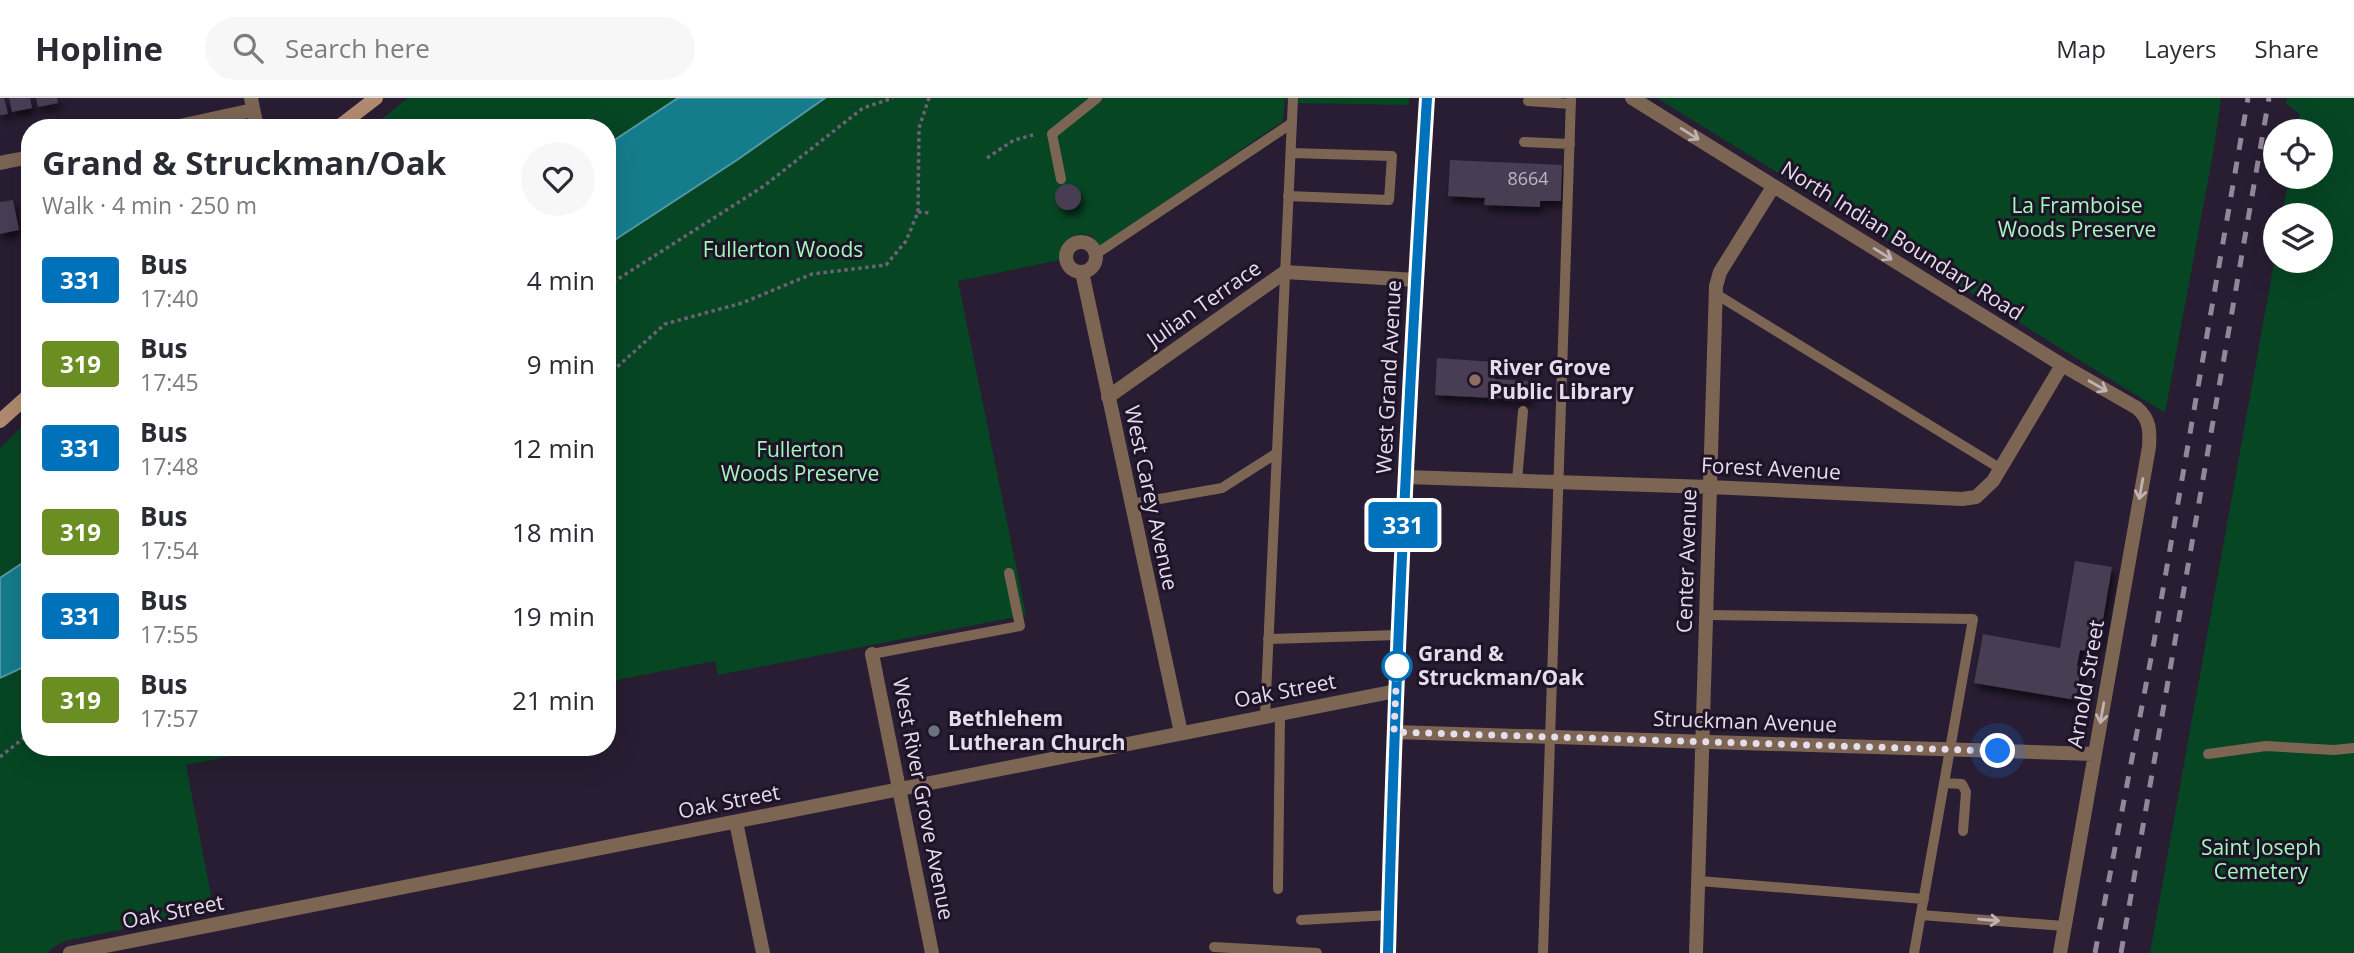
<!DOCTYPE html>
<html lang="en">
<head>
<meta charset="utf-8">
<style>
	:root { --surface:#fff; --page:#f7f7f7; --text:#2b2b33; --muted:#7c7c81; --line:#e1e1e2 }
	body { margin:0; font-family:"Open Sans",sans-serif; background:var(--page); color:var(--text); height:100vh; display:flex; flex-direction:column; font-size:26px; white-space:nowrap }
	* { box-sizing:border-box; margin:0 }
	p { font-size:23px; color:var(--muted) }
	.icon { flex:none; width:38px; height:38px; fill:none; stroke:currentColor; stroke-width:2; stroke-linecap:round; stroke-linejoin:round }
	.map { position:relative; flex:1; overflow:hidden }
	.sheet { position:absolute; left:21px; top:21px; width:595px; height:637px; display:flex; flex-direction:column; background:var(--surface); border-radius:28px; box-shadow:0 7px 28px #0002 }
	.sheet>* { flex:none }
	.badge { padding:0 14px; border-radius:5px; font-size:24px; line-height:46px }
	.buttons { position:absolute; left:2263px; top:21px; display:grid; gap:14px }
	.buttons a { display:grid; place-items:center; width:70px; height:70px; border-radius:50%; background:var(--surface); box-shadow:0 7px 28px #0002; font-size:35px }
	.you { position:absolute; width:35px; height:35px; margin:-18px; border:5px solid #fff; border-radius:50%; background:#1a73e8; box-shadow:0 0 0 10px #1a73e833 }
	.map>.badge { position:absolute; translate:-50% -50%; box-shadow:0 0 0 4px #fff }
	.round { display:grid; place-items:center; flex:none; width:74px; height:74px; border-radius:37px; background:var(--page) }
	.headline { display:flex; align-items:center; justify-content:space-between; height:119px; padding:0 21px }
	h1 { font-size:33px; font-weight:700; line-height:52px }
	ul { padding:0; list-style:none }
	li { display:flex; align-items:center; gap:21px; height:84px; padding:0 21px }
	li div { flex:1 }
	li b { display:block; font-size:26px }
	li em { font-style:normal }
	li .badge { min-width:77px; font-weight:700; text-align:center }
	header { display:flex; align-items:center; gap:42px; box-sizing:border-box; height:98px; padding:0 35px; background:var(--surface); border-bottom:2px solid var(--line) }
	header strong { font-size:33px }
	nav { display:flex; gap:38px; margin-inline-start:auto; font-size:24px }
	.search { width:490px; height:63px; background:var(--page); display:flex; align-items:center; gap:18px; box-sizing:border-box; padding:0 24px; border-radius:38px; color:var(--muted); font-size:26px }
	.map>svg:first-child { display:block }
	.green { fill:#064623 }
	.water { fill:#157c8c; stroke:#5399a8; stroke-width:2 }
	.building { fill:#483c53; filter:url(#shadow) }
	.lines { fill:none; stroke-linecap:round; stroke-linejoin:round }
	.path { stroke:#6d6376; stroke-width:3.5; stroke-dasharray:3.5 3.5; stroke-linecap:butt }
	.lane { stroke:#7d6554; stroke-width:10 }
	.street { stroke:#7d6554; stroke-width:14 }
	.secondary { stroke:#b18b70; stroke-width:14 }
	.rail { stroke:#918899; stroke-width:5; stroke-dasharray:12 12; stroke-linecap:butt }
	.oneway { stroke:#c0b3b6 }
	.line-casing { stroke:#fff; stroke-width:16 }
	.line { stroke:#0072bc; stroke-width:10 }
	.walk { stroke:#e4ddeb; stroke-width:7; stroke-dasharray:0 12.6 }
	.education-dot { fill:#8d6e63; stroke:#1e1327; stroke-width:2.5 }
	.stop-dot { fill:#fff; stroke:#0072bc; stroke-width:3.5 }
	.worship-dot { fill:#6b7280; stroke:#1e1327; stroke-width:2.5 }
	.labels { text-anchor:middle; stroke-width:6; stroke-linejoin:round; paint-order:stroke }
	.number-label { font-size:18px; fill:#bdb5c5 }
	.park-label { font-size:21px; fill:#a2f9bb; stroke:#1e1327 }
	.street-label { font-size:21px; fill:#e4ddeb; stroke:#1e1327 }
	.poi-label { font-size:21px; font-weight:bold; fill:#e4ddeb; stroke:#1e1327; text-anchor:start }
	.stop-label { font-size:21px; font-weight:bold; fill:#e4ddeb; stroke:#1e1327; text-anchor:start }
</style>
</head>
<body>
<header>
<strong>Hopline</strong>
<div class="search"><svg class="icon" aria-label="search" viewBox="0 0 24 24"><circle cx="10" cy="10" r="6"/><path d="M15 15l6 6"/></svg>Search here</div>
<nav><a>Map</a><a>Layers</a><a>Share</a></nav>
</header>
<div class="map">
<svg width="2354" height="855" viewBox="0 0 2354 855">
	<defs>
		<filter id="shadow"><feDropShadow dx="3.5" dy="6" stdDeviation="3.5" flood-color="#0009"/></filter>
	</defs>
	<rect width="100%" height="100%" fill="#281d32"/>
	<!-- green -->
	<path class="green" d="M408 0H1409V7L1296 5 1285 1 1283 23 1100 148 1092 138C1074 133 1059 141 1060 162L958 183 1026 517 718 577 715 563 607 584V30H370Z
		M1657 0H2221L2214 50 2165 315Z
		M2287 0H2354V855H2150L2275 159V163H2320V117H2282L2289 79H2320V33H2297L2300 16 2286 6Z
		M30 321V649H275L186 667 214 813 65 843 52 850 48 855H0V350Z"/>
	<!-- water -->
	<path class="water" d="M678 0H825L737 62 607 147V47Z
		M30 460V566L0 580V480Z"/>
	<!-- building -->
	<path class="building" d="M0 0H4L8 16 0 17Z
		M9 0H30L32 10 12 14Z
		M36 0H57L58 5 38 9Z
		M1450 62 1562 67 1561 103H1540V109L1484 107 1485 100 1448 98Z
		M1055 99a13 13 0 1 1 26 0a13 13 0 1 1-26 0Z
		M30 98V131H29L22 100Z
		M13 102 19 132 0 136V104Z
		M1437 260 1495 264V281L1531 283 1530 302 1435 297Z
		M2075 463 2112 469 2099 545 2095 544 2093 554 2080 552 2077 568 2081 569 2076 602 1974 585 1983 536 2060 550Z"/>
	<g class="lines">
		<!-- path -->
		<path class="path" d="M987 60 1014 42 1033 37
			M918 114 930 115
			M607 188 764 88 863 10 893 0
			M607 278 665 226 742 205 812 176 886 167 906 143 918 114 919 30 929 0
			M0 659 30 635"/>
		<!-- lane -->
		<path class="lane" d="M1528 3 1571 6
			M1524 44 1570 46
			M1061 81 1052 36 1097 0
			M1288 98 1389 102 1392 58 1291 55
			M1096 156 1292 25
			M1716 196 2001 371
			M1517 383 1523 313
			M1131 406 1222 390 1277 355
			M1707 517 1973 521 1914 855
			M1268 541 1398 537
			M872 556 1020 528 1009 475
			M1265 619 1293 0
			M2208 656 2266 648 2334 652 2354 650
			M1944 685 1962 686 1966 694 1963 733
			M1699 783 1924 801
			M1278 791 1280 616
			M1921 817 2064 828
			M1301 822 1389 817
			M1214 849 1317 855
			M1543 855 1571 0"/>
		<!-- street -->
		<path class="street" d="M251 0 257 30
			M1632 0 2062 267 2137 310C2150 321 2150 333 2149 349L2060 855
			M170 30 253 12
			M0 65 30 59
			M1066 159a15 15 0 1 1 30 0a15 15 0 1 1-30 0Z
			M1082 174 1181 635
			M1108 299 1285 174 1416 182
			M1405 379 1710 389 1962 401 1976 399 1993 383 2062 267
			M872 556 932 855
			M1394 634 2094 656
			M736 724 763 855
			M70 855 1396 593
			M1696 855 1716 188 1720 174 1773 89"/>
		<!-- secondary -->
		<path class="secondary" d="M337 30 376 0
			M0 323 30 296
			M1388 855C1395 570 1410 285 1427 0"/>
		<!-- rail -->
		<path class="rail" d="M2095 855 2152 555 2248 0
			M2121 855 2269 0"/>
	</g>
	<!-- one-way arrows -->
	<defs><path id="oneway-shaft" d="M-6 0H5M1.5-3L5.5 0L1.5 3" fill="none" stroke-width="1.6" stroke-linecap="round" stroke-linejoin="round" transform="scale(1.75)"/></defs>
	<g class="oneway">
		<use href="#oneway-shaft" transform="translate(1690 36) rotate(32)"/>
		<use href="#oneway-shaft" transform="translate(1883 156) rotate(32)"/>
		<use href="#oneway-shaft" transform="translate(2098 288) rotate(30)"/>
		<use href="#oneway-shaft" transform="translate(2141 391) rotate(100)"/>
		<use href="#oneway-shaft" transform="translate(2102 615) rotate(100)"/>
		<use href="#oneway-shaft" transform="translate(1989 822) rotate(5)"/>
	</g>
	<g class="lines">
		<defs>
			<path id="line" d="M1388 855C1395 570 1409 285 1427 0"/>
		</defs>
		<!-- line casing -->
		<use href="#line" class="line-casing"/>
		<!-- line -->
		<use href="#line" class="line"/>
		<!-- walk -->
		<path class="walk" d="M1397 568 1394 634 1998 653"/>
	</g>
	<!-- markers -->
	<circle class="education-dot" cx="1475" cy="282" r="7"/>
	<circle class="stop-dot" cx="1397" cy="568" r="14"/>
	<circle class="worship-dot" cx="934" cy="633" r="7"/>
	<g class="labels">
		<!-- number labels -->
		<g class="number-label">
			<text x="1528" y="87">8664</text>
		</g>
		<!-- park labels -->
		<g class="park-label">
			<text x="2077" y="115">La Framboise<tspan x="2077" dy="24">Woods Preserve</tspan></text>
			<text x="783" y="159">Fullerton Woods</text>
			<text x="800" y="359">Fullerton<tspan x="800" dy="24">Woods Preserve</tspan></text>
			<text x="2261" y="757">Saint Joseph<tspan x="2261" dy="24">Cemetery</tspan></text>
		</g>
		<!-- street labels -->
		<g class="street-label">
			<text transform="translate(1902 143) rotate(32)" y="7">North Indian Boundary Road</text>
			<text transform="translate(1204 206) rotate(-35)" y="7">Julian Terrace</text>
			<text transform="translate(1389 279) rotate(-87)" y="7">West Grand Avenue</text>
			<text transform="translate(1771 371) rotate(3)" y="7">Forest Avenue</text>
			<text transform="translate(1151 400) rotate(78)" y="7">West Carey Avenue</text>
			<text transform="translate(1687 463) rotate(-88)" y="7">Center Avenue</text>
			<text transform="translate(2086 586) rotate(-80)" y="7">Arnold Street</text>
			<text transform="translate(1285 593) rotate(-11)" y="7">Oak Street</text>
			<text transform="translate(1745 624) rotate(2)" y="7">Struckman Avenue</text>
			<text transform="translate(923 701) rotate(79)" y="7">West River Grove Avenue</text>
			<text transform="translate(729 704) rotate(-11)" y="7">Oak Street</text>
			<text transform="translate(173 814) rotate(-11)" y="7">Oak Street</text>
		</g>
		<!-- poi labels -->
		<g class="poi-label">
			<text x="1489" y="277">River Grove<tspan x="1489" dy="24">Public Library</tspan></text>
			<text x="948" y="628">Bethlehem<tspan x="948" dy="24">Lutheran Church</tspan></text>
		</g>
		<!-- stop labels -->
		<g class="stop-label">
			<text x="1418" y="563">Grand &amp;<tspan x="1418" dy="24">Struckman/Oak</tspan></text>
		</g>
	</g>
</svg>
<div class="buttons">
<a><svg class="icon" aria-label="locate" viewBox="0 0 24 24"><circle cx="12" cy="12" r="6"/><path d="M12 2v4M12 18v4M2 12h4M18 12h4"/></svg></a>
<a><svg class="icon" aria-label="layers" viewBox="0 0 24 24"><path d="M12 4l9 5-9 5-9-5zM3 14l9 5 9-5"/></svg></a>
</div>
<div class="you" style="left:1998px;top:653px"></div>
<b class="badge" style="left:1403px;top:427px;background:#0072bc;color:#fff">331</b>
<section class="sheet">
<div class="headline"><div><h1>Grand &amp; Struckman/Oak</h1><p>Walk · 4 min · 250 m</p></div><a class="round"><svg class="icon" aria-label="heart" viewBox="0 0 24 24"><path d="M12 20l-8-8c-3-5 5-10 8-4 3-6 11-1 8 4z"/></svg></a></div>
<ul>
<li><span class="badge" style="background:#0072bc;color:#fff">331</span><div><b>Bus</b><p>17:40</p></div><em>4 min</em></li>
<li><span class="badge" style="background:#6b8e23;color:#fff">319</span><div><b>Bus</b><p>17:45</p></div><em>9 min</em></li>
<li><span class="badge" style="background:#0072bc;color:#fff">331</span><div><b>Bus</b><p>17:48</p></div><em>12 min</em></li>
<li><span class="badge" style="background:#6b8e23;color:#fff">319</span><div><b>Bus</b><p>17:54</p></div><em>18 min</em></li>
<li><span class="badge" style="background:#0072bc;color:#fff">331</span><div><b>Bus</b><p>17:55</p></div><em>19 min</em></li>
<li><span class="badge" style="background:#6b8e23;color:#fff">319</span><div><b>Bus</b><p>17:57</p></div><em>21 min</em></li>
</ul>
</section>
</div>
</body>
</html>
